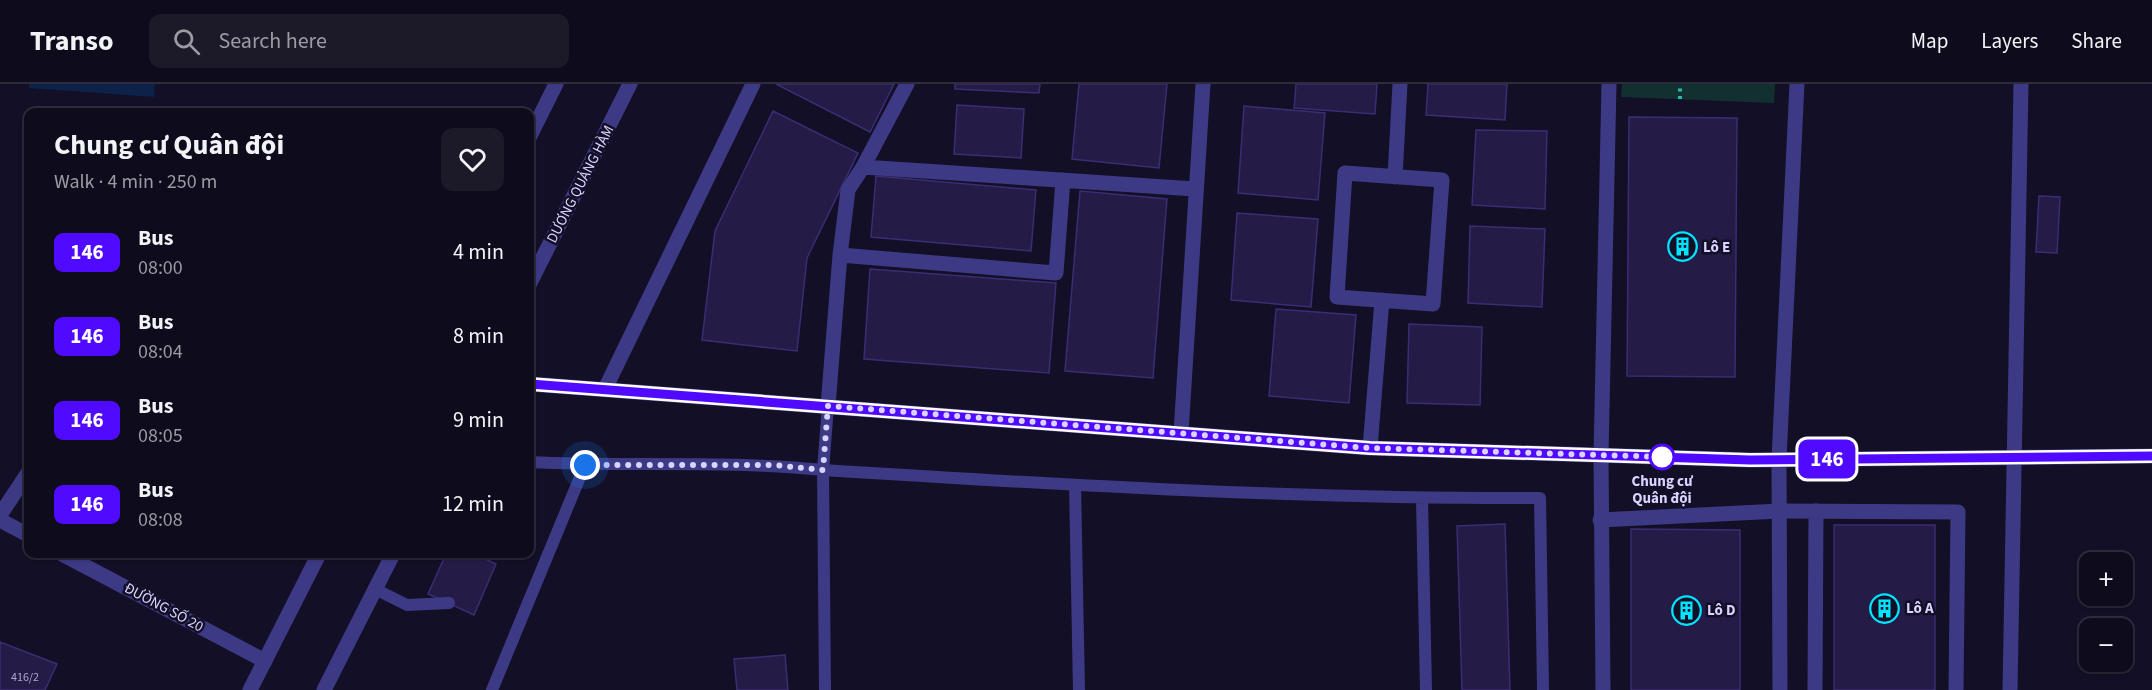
<!DOCTYPE html>
<html lang="en">
<head>
<meta charset="utf-8">
<style>
	:root { --surface:#0e0b1c; --page:#1c1929; --text:#f1f3f6; --muted:#9b9ba3; --line:#2e2b3b }
	body { margin:0; font-family:"Source Sans 3",sans-serif; background:var(--page); color:var(--text); height:100vh; display:flex; flex-direction:column; font-size:22px; white-space:nowrap }
	* { box-sizing:border-box; margin:0 }
	p { font-size:20px; color:var(--muted) }
	.icon { flex:none; width:33px; height:33px; fill:none; stroke:currentColor; stroke-width:2; stroke-linecap:round; stroke-linejoin:round }
	.map { position:relative; flex:1; overflow:hidden }
	.drawer { position:absolute; left:24px; top:24px; width:510px; height:450px; display:flex; flex-direction:column; background:var(--surface); border-radius:12px; box-shadow:0 2px 4px #0004,0 0 0 2px var(--line) }
	.drawer>* { flex:none }
	.badge { padding:0 12px; border-radius:9px; font-size:21px; line-height:39px }
	.controls { position:absolute; left:2079px; top:468px; display:grid; gap:12px }
	.controls a { display:grid; place-items:center; width:54px; height:54px; border-radius:12px; background:var(--surface); box-shadow:0 2px 4px #0004,0 0 0 2px var(--line); font-size:30px }
	.you { position:absolute; width:30px; height:30px; margin:-15px; border:4px solid #fff; border-radius:50%; background:#1a73e8; box-shadow:0 0 0 9px #1a73e833 }
	.map>.badge { position:absolute; translate:-50% -50%; box-shadow:0 0 0 3px #fff }
	.round { display:grid; place-items:center; flex:none; width:63px; height:63px; border-radius:12px; background:var(--page) }
	.head { display:flex; align-items:center; justify-content:space-between; height:102px; padding:0 30px }
	h1 { font-size:28px; font-weight:700; line-height:45px }
	ul { padding:0; list-style:none }
	li { display:flex; align-items:center; gap:18px; height:84px; padding:0 30px }
	li div { flex:1 }
	li b { display:block; font-size:22px }
	li em { font-style:normal }
	li .badge { min-width:66px; font-weight:700; text-align:center }
	header { display:flex; align-items:center; gap:36px; box-sizing:border-box; height:84px; padding:0 30px; background:var(--surface); border-bottom:2px solid var(--line) }
	header strong { font-size:28px }
	nav { display:flex; gap:33px; margin-inline-start:auto; font-size:21px }
	.search { width:420px; height:54px; background:var(--page); display:flex; align-items:center; gap:15px; box-sizing:border-box; padding:0 21px; border-radius:12px; color:var(--muted); font-size:22px }
	.map>svg:first-child { display:block }
	.green { fill:#12302f }
	.water { fill:#0c2248 }
	.building { fill:#241b47; stroke:#3b2d73; stroke-width:1.5 }
	.lines { fill:none; stroke-linecap:round; stroke-linejoin:round }
	.path { stroke:#2fb8b0; stroke-width:4; stroke-dasharray:3 4.5; stroke-linecap:butt }
	.service { stroke:#3d3a85; stroke-width:12 }
	.pedestrian { stroke:#3d3a85; stroke-width:15 }
	.minor { stroke:#3d3a85; stroke-width:15 }
	.tertiary { stroke:#3d3a85; stroke-width:15 }
	.line-casing { stroke:#fff; stroke-width:14 }
	.line { stroke:#4f0aff; stroke-width:9 }
	.walk { stroke:#d9d4ff; stroke-width:6; stroke-dasharray:0 10.8 }
	.stop-dot { fill:#fff; stroke:#4f0aff; stroke-width:3 }
	.labels { text-anchor:middle; stroke-width:5; stroke-linejoin:round; paint-order:stroke }
	.number-label { font-size:12px; fill:#aca6d1 }
	.street-label { font-size:15px; fill:#d9d4ff; stroke:#130f26 }
	.poi-label { font-size:15px; font-weight:bold; fill:#d9d4ff; stroke:#130f26; text-anchor:start }
	.stop-label { font-size:15px; font-weight:bold; fill:#d9d4ff; stroke:#130f26 }
</style>
</head>
<body>
<header>
<strong>Transo</strong>
<div class="search"><svg class="icon" aria-label="search" viewBox="0 0 24 24"><circle cx="10" cy="10" r="6"/><path d="M15 15l6 6"/></svg>Search here</div>
<nav><a>Map</a><a>Layers</a><a>Share</a></nav>
</header>
<div class="map">
<svg width="2152" height="606" viewBox="0 0 2152 606">
	<rect width="100%" height="100%" fill="#130f26"/>
	<!-- green -->
	<path class="green" d="M1622 0H1775L1774 19 1621 13Z"/>
	<!-- water -->
	<path class="water" d="M29 0H155L154 13 29 4Z"/>
	<!-- building -->
	<path class="building" d="M776 0H894L870 48Z
		M955 0H1040L1039 9 955 5Z
		M1079 0H1167L1159 84 1072 75Z
		M1296 0H1377L1375 30 1294 24Z
		M1428 0H1507L1505 36 1426 31Z
		M957 21 1024 25 1021 74 954 70Z
		M1244 22 1325 29 1318 116 1238 109Z
		M773 27 858 69 807 174 797 267 702 256 715 147Z
		M1629 33 1737 34 1735 293 1627 292Z
		M1476 46 1547 47 1545 125 1472 121Z
		M876 92 1036 106 1031 167 871 153Z
		M1080 107 1167 115 1153 294 1065 287Z
		M2039 112 2060 113 2057 169 2036 168Z
		M1237 129 1318 135 1311 223 1231 216Z
		M1470 142 1545 145 1542 223 1468 219Z
		M870 185 1056 199 1049 289 864 275Z
		M1276 225 1356 231 1349 319 1269 312Z
		M1409 240 1482 243 1480 321 1407 319Z
		M1505 440 1510 606H1462L1457 442Z
		M1834 441H1935V606H1834Z
		M1631 445 1740 446V606H1631Z
		M446 470H474L496 480 474 531 428 510Z
		M0 558 57 580 45 606H0Z
		M785 571 788 606H737L734 575Z"/>
	<g class="lines">
		<!-- path -->
		<path class="path" d="M1680 15V0"/>
		<!-- service -->
		<path class="service" d="M828 322 823 386C1062 401 1301 415 1540 414L1543 606
			M530 378C627 383 726 376 823 386L825 606
			M1075 401 1079 606
			M1422 415 1426 606
			M375 505 407 521 449 519
			M492 606 585 381"/>
		<!-- pedestrian -->
		<path class="pedestrian" d="M1600 436 1780 427 1958 428 1956 606
			M1815 606 1816 427"/>
		<!-- minor -->
		<path class="minor" d="M863 83 1195 105
			M1345 89 1442 96 1433 220 1337 213Z
			M1395 93 1400 0
			M840 171 1056 189 1063 96
			M530 300 1370 364 1750 376 2152 372
			M605 305 753 0
			M828 322 840 171 848 106 863 83 907 0
			M1181 349 1203 0
			M1370 364 1382 216
			M0 431 28 389
			M0 436 28 451
			M62 470 265 577
			M1603 606 1601 371 1609 0
			M1780 606 1779 375 1797 0
			M2010 606 2021 0"/>
		<!-- tertiary -->
		<path class="tertiary" d="M530 52 556 0
			M530 199 630 0
			M250 606 319 470
			M324 606 393 470"/>
	</g>
	<g class="lines">
		<defs>
			<path id="line" d="M530 300 1370 364 1750 376 2152 372"/>
		</defs>
		<!-- line casing -->
		<use href="#line" class="line-casing"/>
		<!-- line -->
		<use href="#line" class="line"/>
		<!-- walk -->
		<path class="walk" d="M585 381H774L823 386 828 322 1370 364 1665 373H1662"/>
	</g>
	<!-- icons -->
	<defs>
		<symbol id="building-ring" viewBox="-11 -11 22 22"><circle r="9.5" fill="#130f26" stroke="#00e5ff" stroke-width="1.5"/><path d="M-4-6H4V6H1V3H-1V6H-4ZM-2.5-4.3h1.7v1.8h-1.7ZM.8-4.3h1.7v1.8H.8ZM-2.5-1h1.7V.8h-1.7ZM.8-1h1.7V.8H.8Z" fill="#00e5ff"/></symbol>
	</defs>
	<g fill-rule="evenodd">
		<use href="#building-ring" x="1666" y="146" width="33" height="33"/>
		<use href="#building-ring" x="1868" y="508" width="33" height="33"/>
		<use href="#building-ring" x="1670" y="510" width="33" height="33"/>
	</g>
	<!-- markers -->
	<circle class="stop-dot" cx="1662" cy="373" r="12"/>
	<g class="labels">
		<!-- number labels -->
		<g class="number-label">
			<text x="25" y="597">416/2</text>
		</g>
		<!-- street labels -->
		<g class="street-label">
			<text transform="translate(580 100) rotate(-63)" y="5">DƯƠNG QUẢNG HÀM</text>
			<text transform="translate(164 523) rotate(28)" y="5">ĐƯỜNG SỐ 20</text>
		</g>
		<!-- poi labels -->
		<g class="poi-label">
			<text x="1703" y="168">Lô E</text>
			<text x="1906" y="529">Lô A</text>
			<text x="1707" y="531">Lô D</text>
		</g>
		<!-- stop labels -->
		<g class="stop-label">
			<text x="1662" y="402">Chung cư<tspan x="1662" dy="17">Quân đội</tspan></text>
		</g>
	</g>
</svg>
<div class="controls">
<a>+</a>
<a>−</a>
</div>
<div class="you" style="left:585px;top:381px"></div>
<b class="badge" style="left:1827px;top:375px;background:#4f0aff;color:#fff">146</b>
<section class="drawer">
<div class="head"><div><h1>Chung cư Quân đội</h1><p>Walk · 4 min · 250 m</p></div><a class="round"><svg class="icon" aria-label="heart" viewBox="0 0 24 24"><path d="M12 20l-8-8c-3-5 5-10 8-4 3-6 11-1 8 4z"/></svg></a></div>
<ul>
<li><span class="badge" style="background:#4f0aff;color:#fff">146</span><div><b>Bus</b><p>08:00</p></div><em>4 min</em></li>
<li><span class="badge" style="background:#4f0aff;color:#fff">146</span><div><b>Bus</b><p>08:04</p></div><em>8 min</em></li>
<li><span class="badge" style="background:#4f0aff;color:#fff">146</span><div><b>Bus</b><p>08:05</p></div><em>9 min</em></li>
<li><span class="badge" style="background:#4f0aff;color:#fff">146</span><div><b>Bus</b><p>08:08</p></div><em>12 min</em></li>
</ul>
</section>
</div>
</body>
</html>
